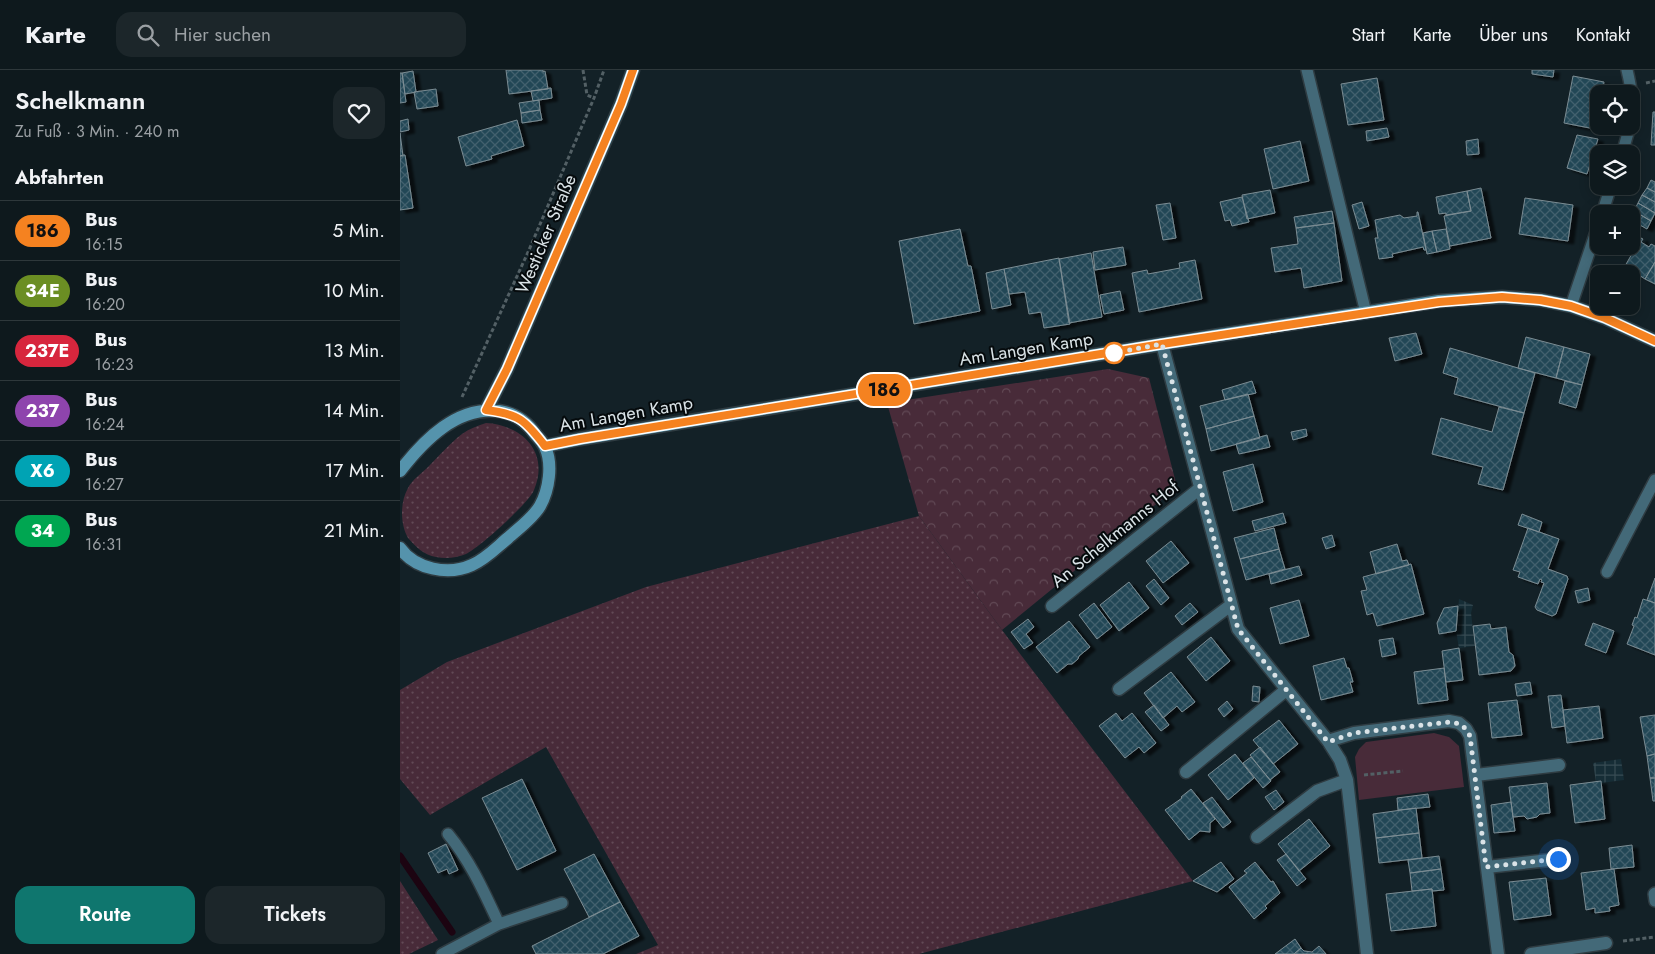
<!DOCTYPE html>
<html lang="de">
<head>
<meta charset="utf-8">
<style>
	:root { --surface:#0e191d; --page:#1c262a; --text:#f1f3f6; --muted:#9ba0a4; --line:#2e383b; --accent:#0f766e }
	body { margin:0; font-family:Jost,sans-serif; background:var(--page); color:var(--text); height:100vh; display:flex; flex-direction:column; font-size:19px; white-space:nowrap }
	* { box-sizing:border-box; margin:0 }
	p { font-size:16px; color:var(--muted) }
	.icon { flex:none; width:28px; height:28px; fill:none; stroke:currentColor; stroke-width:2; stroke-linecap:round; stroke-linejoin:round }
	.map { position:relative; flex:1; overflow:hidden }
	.drawer { display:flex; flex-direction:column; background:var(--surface); width:400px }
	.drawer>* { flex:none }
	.badge { padding:0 10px; border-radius:16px; font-size:18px; line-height:32px }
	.buttons { position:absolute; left:1190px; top:15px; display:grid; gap:10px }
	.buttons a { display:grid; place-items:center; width:50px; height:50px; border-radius:10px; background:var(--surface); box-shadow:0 2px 12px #0003,0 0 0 1px var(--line); font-size:25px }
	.you { position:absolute; width:25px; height:25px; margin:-12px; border:4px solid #fff; border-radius:50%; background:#1a73e8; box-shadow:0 0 0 8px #1a73e833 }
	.map>.badge { position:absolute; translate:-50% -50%; box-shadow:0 0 0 2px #fff }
	h2 { padding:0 15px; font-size:19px; line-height:45px }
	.round { display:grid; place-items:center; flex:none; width:52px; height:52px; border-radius:15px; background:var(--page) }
	.overview { display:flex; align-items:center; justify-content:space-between; height:85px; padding:0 15px }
	h1 { font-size:24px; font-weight:600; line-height:38px }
	.cta { display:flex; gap:10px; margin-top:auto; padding:10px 15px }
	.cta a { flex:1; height:58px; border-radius:15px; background:var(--accent); color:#fff; font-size:20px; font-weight:600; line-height:58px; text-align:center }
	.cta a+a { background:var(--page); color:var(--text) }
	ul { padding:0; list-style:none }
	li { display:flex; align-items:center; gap:15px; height:60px; padding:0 15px; border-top:1px solid var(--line) }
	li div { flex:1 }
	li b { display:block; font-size:19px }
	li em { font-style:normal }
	li .badge { min-width:55px; font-weight:700; text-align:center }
	header { display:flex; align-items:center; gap:30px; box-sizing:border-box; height:70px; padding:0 25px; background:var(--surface); border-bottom:1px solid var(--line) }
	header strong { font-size:24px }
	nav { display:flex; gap:28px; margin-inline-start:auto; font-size:18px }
	.search { width:350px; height:45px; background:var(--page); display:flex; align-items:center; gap:12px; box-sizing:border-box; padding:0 18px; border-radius:15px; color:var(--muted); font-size:19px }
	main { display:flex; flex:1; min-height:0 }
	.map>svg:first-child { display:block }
	.industrial { fill:url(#industrial-grid) }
	.grass { fill:url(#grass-dots) }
	.forest { fill:url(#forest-crowns) }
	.park { fill:#482b39 }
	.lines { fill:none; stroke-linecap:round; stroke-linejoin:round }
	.stream { stroke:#1c0411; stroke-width:7 }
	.building { fill:url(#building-cross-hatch); stroke:#7b8c93; filter:url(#shadow) }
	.lane-casing { stroke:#2f3c42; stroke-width:14 }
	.street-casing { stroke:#2f3c42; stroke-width:15 }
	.secondary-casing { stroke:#2f3c42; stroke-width:15 }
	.path { stroke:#536065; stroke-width:3; stroke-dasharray:4 2.5; stroke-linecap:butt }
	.lane { stroke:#436978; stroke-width:11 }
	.street { stroke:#436978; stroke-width:12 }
	.secondary { stroke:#5593ac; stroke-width:12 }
	.line-casing { stroke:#fff; stroke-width:11 }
	.line { stroke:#f58220; stroke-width:8 }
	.walk { stroke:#dae3e7; stroke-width:5; stroke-dasharray:0 9 }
	.stop-dot { fill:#fff; stroke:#f58220; stroke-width:2.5 }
	.labels { text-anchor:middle; stroke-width:4; stroke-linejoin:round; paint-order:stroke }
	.street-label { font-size:18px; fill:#dae3e7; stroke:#050a0c }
</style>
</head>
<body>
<header>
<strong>Karte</strong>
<div class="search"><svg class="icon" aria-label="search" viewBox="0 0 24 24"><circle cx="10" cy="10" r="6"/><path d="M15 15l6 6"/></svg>Hier suchen</div>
<nav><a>Start</a><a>Karte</a><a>Über uns</a><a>Kontakt</a></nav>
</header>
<main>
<section class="drawer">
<div class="overview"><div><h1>Schelkmann</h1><p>Zu Fuß · 3 Min. · 240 m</p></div><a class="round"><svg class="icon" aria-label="heart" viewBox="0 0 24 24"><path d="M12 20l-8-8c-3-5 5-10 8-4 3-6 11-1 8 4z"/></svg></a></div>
<h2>Abfahrten</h2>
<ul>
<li><span class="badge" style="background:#f58220;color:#111">186</span><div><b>Bus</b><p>16:15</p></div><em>5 Min.</em></li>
<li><span class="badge" style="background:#6b8e23;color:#fff">34E</span><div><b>Bus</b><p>16:20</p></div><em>10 Min.</em></li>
<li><span class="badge" style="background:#d7263d;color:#fff">237E</span><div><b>Bus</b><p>16:23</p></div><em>13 Min.</em></li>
<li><span class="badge" style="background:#8e44ad;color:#fff">237</span><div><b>Bus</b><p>16:24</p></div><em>14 Min.</em></li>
<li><span class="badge" style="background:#00a3b4;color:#fff">X6</span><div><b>Bus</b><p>16:27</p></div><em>17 Min.</em></li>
<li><span class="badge" style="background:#00a651;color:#fff">34</span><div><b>Bus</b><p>16:31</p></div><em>21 Min.</em></li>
</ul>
<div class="cta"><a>Route</a><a>Tickets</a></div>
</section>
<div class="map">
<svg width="1255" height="884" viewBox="0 0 1255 884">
	<defs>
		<pattern id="industrial-grid" width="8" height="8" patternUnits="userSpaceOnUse" patternTransform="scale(1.25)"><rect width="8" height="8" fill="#162d36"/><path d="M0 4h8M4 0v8" fill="none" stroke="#374b53"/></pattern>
		<pattern id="grass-dots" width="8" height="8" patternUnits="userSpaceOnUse" patternTransform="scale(1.25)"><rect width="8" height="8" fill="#482b39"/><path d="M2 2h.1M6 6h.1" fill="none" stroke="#624a56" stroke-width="1.8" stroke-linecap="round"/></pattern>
		<pattern id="forest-crowns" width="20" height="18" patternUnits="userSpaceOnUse" patternTransform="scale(1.25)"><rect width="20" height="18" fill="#482b39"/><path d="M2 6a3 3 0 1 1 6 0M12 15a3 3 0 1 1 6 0" fill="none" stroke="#624a56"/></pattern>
		<pattern id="building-cross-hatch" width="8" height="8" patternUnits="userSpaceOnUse" patternTransform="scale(1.25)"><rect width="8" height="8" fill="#224756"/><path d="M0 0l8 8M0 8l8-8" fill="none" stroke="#42616e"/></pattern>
		<filter id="shadow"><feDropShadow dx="5.5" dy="3" stdDeviation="1" flood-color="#0009"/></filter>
	</defs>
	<rect width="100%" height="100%" fill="#132127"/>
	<!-- industrial -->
	<path class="industrial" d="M1059 529 1073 535 1071 543 1075 576 1059 578 1056 561Z
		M1221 689 1224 710 1201 713 1196 712 1193 693Z"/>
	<!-- grass -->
	<path class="grass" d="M86 353C122 355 150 382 134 420 129 433 79 478 66 484 56 488 46 489 36 487 24 485 16 477 8 468 0 454 0 432 8 418 12 410 22 403 29 396 39 386 50 373 62 364 69 359 77 356 86 353Z
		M519 446 602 560 793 811 519 884H236L258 875 146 677 30 745 0 709V620L47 592 246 517Z
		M0 811 38 870 9 884H0Z"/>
	<!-- forest -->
	<path class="forest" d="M708 299 749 308 777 417 602 560 519 446 487 333Z"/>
	<!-- park -->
	<path class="park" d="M1034 663 1049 667 1059 676 1064 717 959 730 955 687 959 679 966 672Z"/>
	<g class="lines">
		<!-- stream -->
		<path class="stream" d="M0 786 52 862"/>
	</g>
	<!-- building -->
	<path class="building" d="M106 0H143V2L145 1 148 19 109 24Z
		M1132 0H1154L1153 7 1132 4Z
		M13 1 16 22 5 24 2 3Z
		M0 3H2L6 32 0 33Z
		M1173 6 1204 12 1202 24H1199V40L1195 59 1164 53Z
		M977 8 984 50 948 55 941 14Z
		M151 18 152 28 133 31 131 21Z
		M36 19 38 36 17 39 14 22Z
		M139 30 140 40 121 43 119 33Z
		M140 40 142 50 122 53 121 43Z
		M1253 42H1255V75H1251Z
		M8 49 9 60 0 62V51Z
		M117 50 124 76 91 86 92 89 66 96 58 67Z
		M987 58 989 67 967 71 966 61Z
		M0 63 3 86H0Z
		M1177 65 1198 69 1187 104 1167 98Z
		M1078 69 1079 84 1067 85 1066 71Z
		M900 71 909 111 873 119 864 79Z
		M3 85H5L13 138 0 140V86Z
		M1251 110 1255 112V122L1247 118Z
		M1081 118 1091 168 1050 176 1044 146 1071 141 1067 121Z
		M1247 118 1255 122V132L1242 125Z
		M870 120 875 143 847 149 842 125Z
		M1067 121 1071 141 1046 145V143L1039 144 1036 127Z
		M1242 125 1255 132V143L1238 133Z
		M842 127 849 152 832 156 830 150 825 151 820 132Z
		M1125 128 1173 135 1168 171 1119 164Z
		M962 132 969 156 959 159 952 135Z
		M770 133 776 168 763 170 756 135Z
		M1238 133 1255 143 1251 151 1234 141Z
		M932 141 934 153 896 158 894 147Z
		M1234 141 1251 151 1247 159 1231 150V145Z
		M1017 142H1018L1026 180H1024L1023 177 992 184 993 187 979 189 975 168H978L975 150 1000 145 1004 148 1017 146Z
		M934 153 942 211 904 218 901 198 875 202 871 178 898 174 896 158Z
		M560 159 568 196H571L580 241 514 254 499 171Z
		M1046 159 1050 179 1037 182 1032 161Z
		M1032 161 1037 182 1027 184 1023 163Z
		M1241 168 1243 169 1241 172 1249 177 1251 174 1255 176V192L1245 209 1225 196Z
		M723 177 726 195 695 200 693 182Z
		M691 183 702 247 669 253 659 189Z
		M659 188 670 254 644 258 641 242 629 244 625 222 609 224 604 199Z
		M795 190 802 229 739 242 732 203 747 200 748 204 780 198 779 193Z
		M1255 192V214L1245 209Z
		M604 199 611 235 592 239 586 203Z
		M720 221 724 240 704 244 700 225Z
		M1016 263 1022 284 995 291 989 268Z
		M1126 267 1164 277 1156 308 1118 298Z
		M1164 277 1190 284 1182 315 1156 308Z
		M1050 278 1135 303 1124 343 1054 324 1058 308 1043 303Z
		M852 311 856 323 825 330 822 320Z
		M1165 311 1182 315 1176 338 1159 333Z
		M848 324 854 346 806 359 800 336Z
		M1099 337 1124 343 1103 420 1078 414 1083 397 1032 384 1041 348 1092 362Z
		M854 346 860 368 811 381 806 359Z
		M906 359 907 366 893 370 891 362Z
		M867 365 870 377 839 384 836 374Z
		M853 394 863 432 833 441 823 402Z
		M883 443 886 453 855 461 852 451Z
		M1122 444 1142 452 1139 462 1118 455Z
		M874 458 879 479 840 489 834 468Z
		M1128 458 1159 469 1148 499 1167 506 1168 509 1156 544 1152 546 1137 540 1135 537 1144 513 1141 512 1142 510 1140 509 1138 514 1118 507 1120 502 1113 500Z
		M932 465 935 476 926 479 922 468Z
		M771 471 789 493 763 513 746 491Z
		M997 474 1002 491 1007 490 1009 495 976 504 970 482Z
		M879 479 885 499 846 510 840 489Z
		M1011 494 1024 544 977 556 973 543 967 545 961 521 967 520 963 507Z
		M899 496 902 505 871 514 869 504Z
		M1255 508V533L1247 530Z
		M754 509 769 528 761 535 746 516Z
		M729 512 749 538 719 561 700 535Z
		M1188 518 1190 530 1178 533 1175 521Z
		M1243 529 1255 533V585L1227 574 1234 556 1232 555 1235 547 1237 548Z
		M899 530 909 566 880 574 870 538Z
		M694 533 712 557 697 569 679 545Z
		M790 533 798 542 782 555 775 546Z
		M1058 536 1056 561 1039 564 1037 553 1044 538Z
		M628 549 634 557 626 564 633 573 624 579 611 562Z
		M669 551 690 577 679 586 678 589 672 594H668L657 603 636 577Z
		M1193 553 1214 561 1206 583 1185 575Z
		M1090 554 1091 559 1106 557 1109 582 1113 585 1115 596 1111 601 1079 605 1073 556Z
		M811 567 830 591 806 611 787 587Z
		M993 568 996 584 982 587 979 570Z
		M1059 578 1063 610 1046 612 1042 581Z
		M944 588 947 598H949L953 612H950L953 622 921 630 913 596Z
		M1044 598 1048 630 1018 634 1014 602Z
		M771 602 795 632 782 642 777 636 763 648 744 623Z
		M1130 612 1132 624 1117 626 1115 614Z
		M853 616 860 617 859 632 852 631Z
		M1161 625 1165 656 1152 658 1148 626Z
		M1117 630 1122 665 1092 668 1088 633Z
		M827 631 833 639 824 647 818 639Z
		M754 635 769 655 761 661 745 642Z
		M1199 636 1203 668 1167 673 1163 640Z
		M716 643 722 651 732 643 756 673 744 683 739 677 725 688 699 656Z
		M1255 645V684L1247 686 1240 647Z
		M879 650 898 674 873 694 853 670Z
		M860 677 880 702 870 710 850 685Z
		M835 684 854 708 828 730 808 705Z
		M1255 684V708H1250L1247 686Z
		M851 687 871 711 863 718 843 693Z
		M1250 708H1255V731H1253Z
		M122 709 156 781 117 800 82 728Z
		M1201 711 1205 749 1175 753 1170 715Z
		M1147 713 1150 743 1140 744 1137 747 1127 749 1124 746 1113 747 1109 717Z
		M791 719 815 749 810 753V762L800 761 789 770 765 740 782 728 781 727Z
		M876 720 884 732 874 740 865 727Z
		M1028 724 1030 737 998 740 997 728Z
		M812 727 831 752 823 758 803 733Z
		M1111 732 1115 761 1094 763 1091 735Z
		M1016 738 1019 763 976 768 973 744Z
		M909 749 930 776 899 801 878 774Z
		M1019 763 1022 788 979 793 976 768Z
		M46 774 58 800 49 804 47 799 38 803 28 783Z
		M1232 775 1234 797 1211 799 1209 778Z
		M194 784 220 832 189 847 164 799Z
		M886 784 906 809 897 816 877 790Z
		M1039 786 1041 799 1010 803 1008 790Z
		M821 792 834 809 817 822 793 811Z
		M855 792 871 812 873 811 880 823 865 836 867 838 854 849 829 817 847 803 844 801Z
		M1041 799 1044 820 1032 821V819L1012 821 1010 803Z
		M1214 799 1219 835 1209 837 1210 841 1195 843V838L1186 840 1181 803Z
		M1146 808 1151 845 1114 850 1109 812Z
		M1032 819 1036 856 991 861 986 824Z
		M220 832 239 866 203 884H136L132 876Z
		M895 869 901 878 894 884H875Z
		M919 876 926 884H894L901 878 904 881 912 882Z"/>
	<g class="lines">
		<defs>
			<path id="lane" d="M907 0 966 243
				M1227 0C1231 17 1234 33 1231 51
				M1222 84 1230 56
				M1202 144 1211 116
				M1171 236 1199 153
				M1207 502 1255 410
				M48 764C71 792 84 822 99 854
				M1255 823 1254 824 1255 831
				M42 884 99 854 162 833"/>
			<path id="street" d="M762 274 838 559 928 671 940 690 947 710 967 884
				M652 536 799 419
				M719 619 831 535
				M928 671 954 663 1049 651 1059 653 1066 659 1070 666 1098 884
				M786 702 886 620
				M1076 705 1159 695
				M857 767 917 721 947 710
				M1087 797 1158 789
				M1131 884 1206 873"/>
			<path id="secondary" d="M86 340 107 299 221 34 233 0
				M145 376 180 369 762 274 1039 231 1102 227 1141 230 1171 236 1205 248 1255 271
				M0 401C24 370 57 336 99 341 114 343 127 352 136 365 139 368 143 373 145 377 153 394 149 420 140 436 133 448 119 458 108 468 97 477 86 489 72 495 48 506 15 499 0 478"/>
		</defs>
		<!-- lane casing -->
		<use href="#lane" class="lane-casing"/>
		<!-- street casing -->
		<use href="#street" class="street-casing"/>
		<!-- secondary casing -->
		<use href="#secondary" class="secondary-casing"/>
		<!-- path -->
		<path class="path" d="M183 0 187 25 194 28
			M1246 13 1255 11
			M62 327 129 180 194 28 204 0
			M964 705 1003 701
			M1223 871 1255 867"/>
		<!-- lane -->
		<use href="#lane" class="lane"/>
		<!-- street -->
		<use href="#street" class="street"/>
		<!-- secondary -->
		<use href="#secondary" class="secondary"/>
	</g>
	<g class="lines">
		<defs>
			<path id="line" d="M233 0 221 34 107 299 86 340C119 344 125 350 145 376L180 369 762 274 1039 232 1102 227 1140 230 1171 236 1205 248 1255 271"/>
		</defs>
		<!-- line casing -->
		<use href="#line" class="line-casing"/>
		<!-- line -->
		<use href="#line" class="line"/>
		<!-- walk -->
		<path class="walk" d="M714 283H713L762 274 838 559 928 672 954 663 1049 652C1060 653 1065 656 1070 666L1086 797 1158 789"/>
	</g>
	<!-- markers -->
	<circle class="stop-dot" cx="714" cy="283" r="10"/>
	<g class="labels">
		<!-- street labels -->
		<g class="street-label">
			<text transform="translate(146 164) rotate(-67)" y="6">Westicker Straße</text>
			<text transform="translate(626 279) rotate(-9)" y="6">Am Langen Kamp</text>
			<text transform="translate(226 344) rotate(-10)" y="6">Am Langen Kamp</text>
			<text transform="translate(715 464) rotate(-39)" y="6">An Schelkmanns Hof</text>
		</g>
	</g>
</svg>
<div class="buttons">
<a><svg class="icon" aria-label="locate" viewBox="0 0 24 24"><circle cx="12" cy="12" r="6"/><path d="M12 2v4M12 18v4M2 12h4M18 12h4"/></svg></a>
<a><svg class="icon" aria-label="layers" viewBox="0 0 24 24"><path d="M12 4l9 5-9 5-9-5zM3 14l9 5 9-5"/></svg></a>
<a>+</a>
<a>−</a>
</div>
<div class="you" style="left:1158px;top:789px"></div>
<b class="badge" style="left:484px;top:320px;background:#f58220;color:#111">186</b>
</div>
</main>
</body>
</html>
